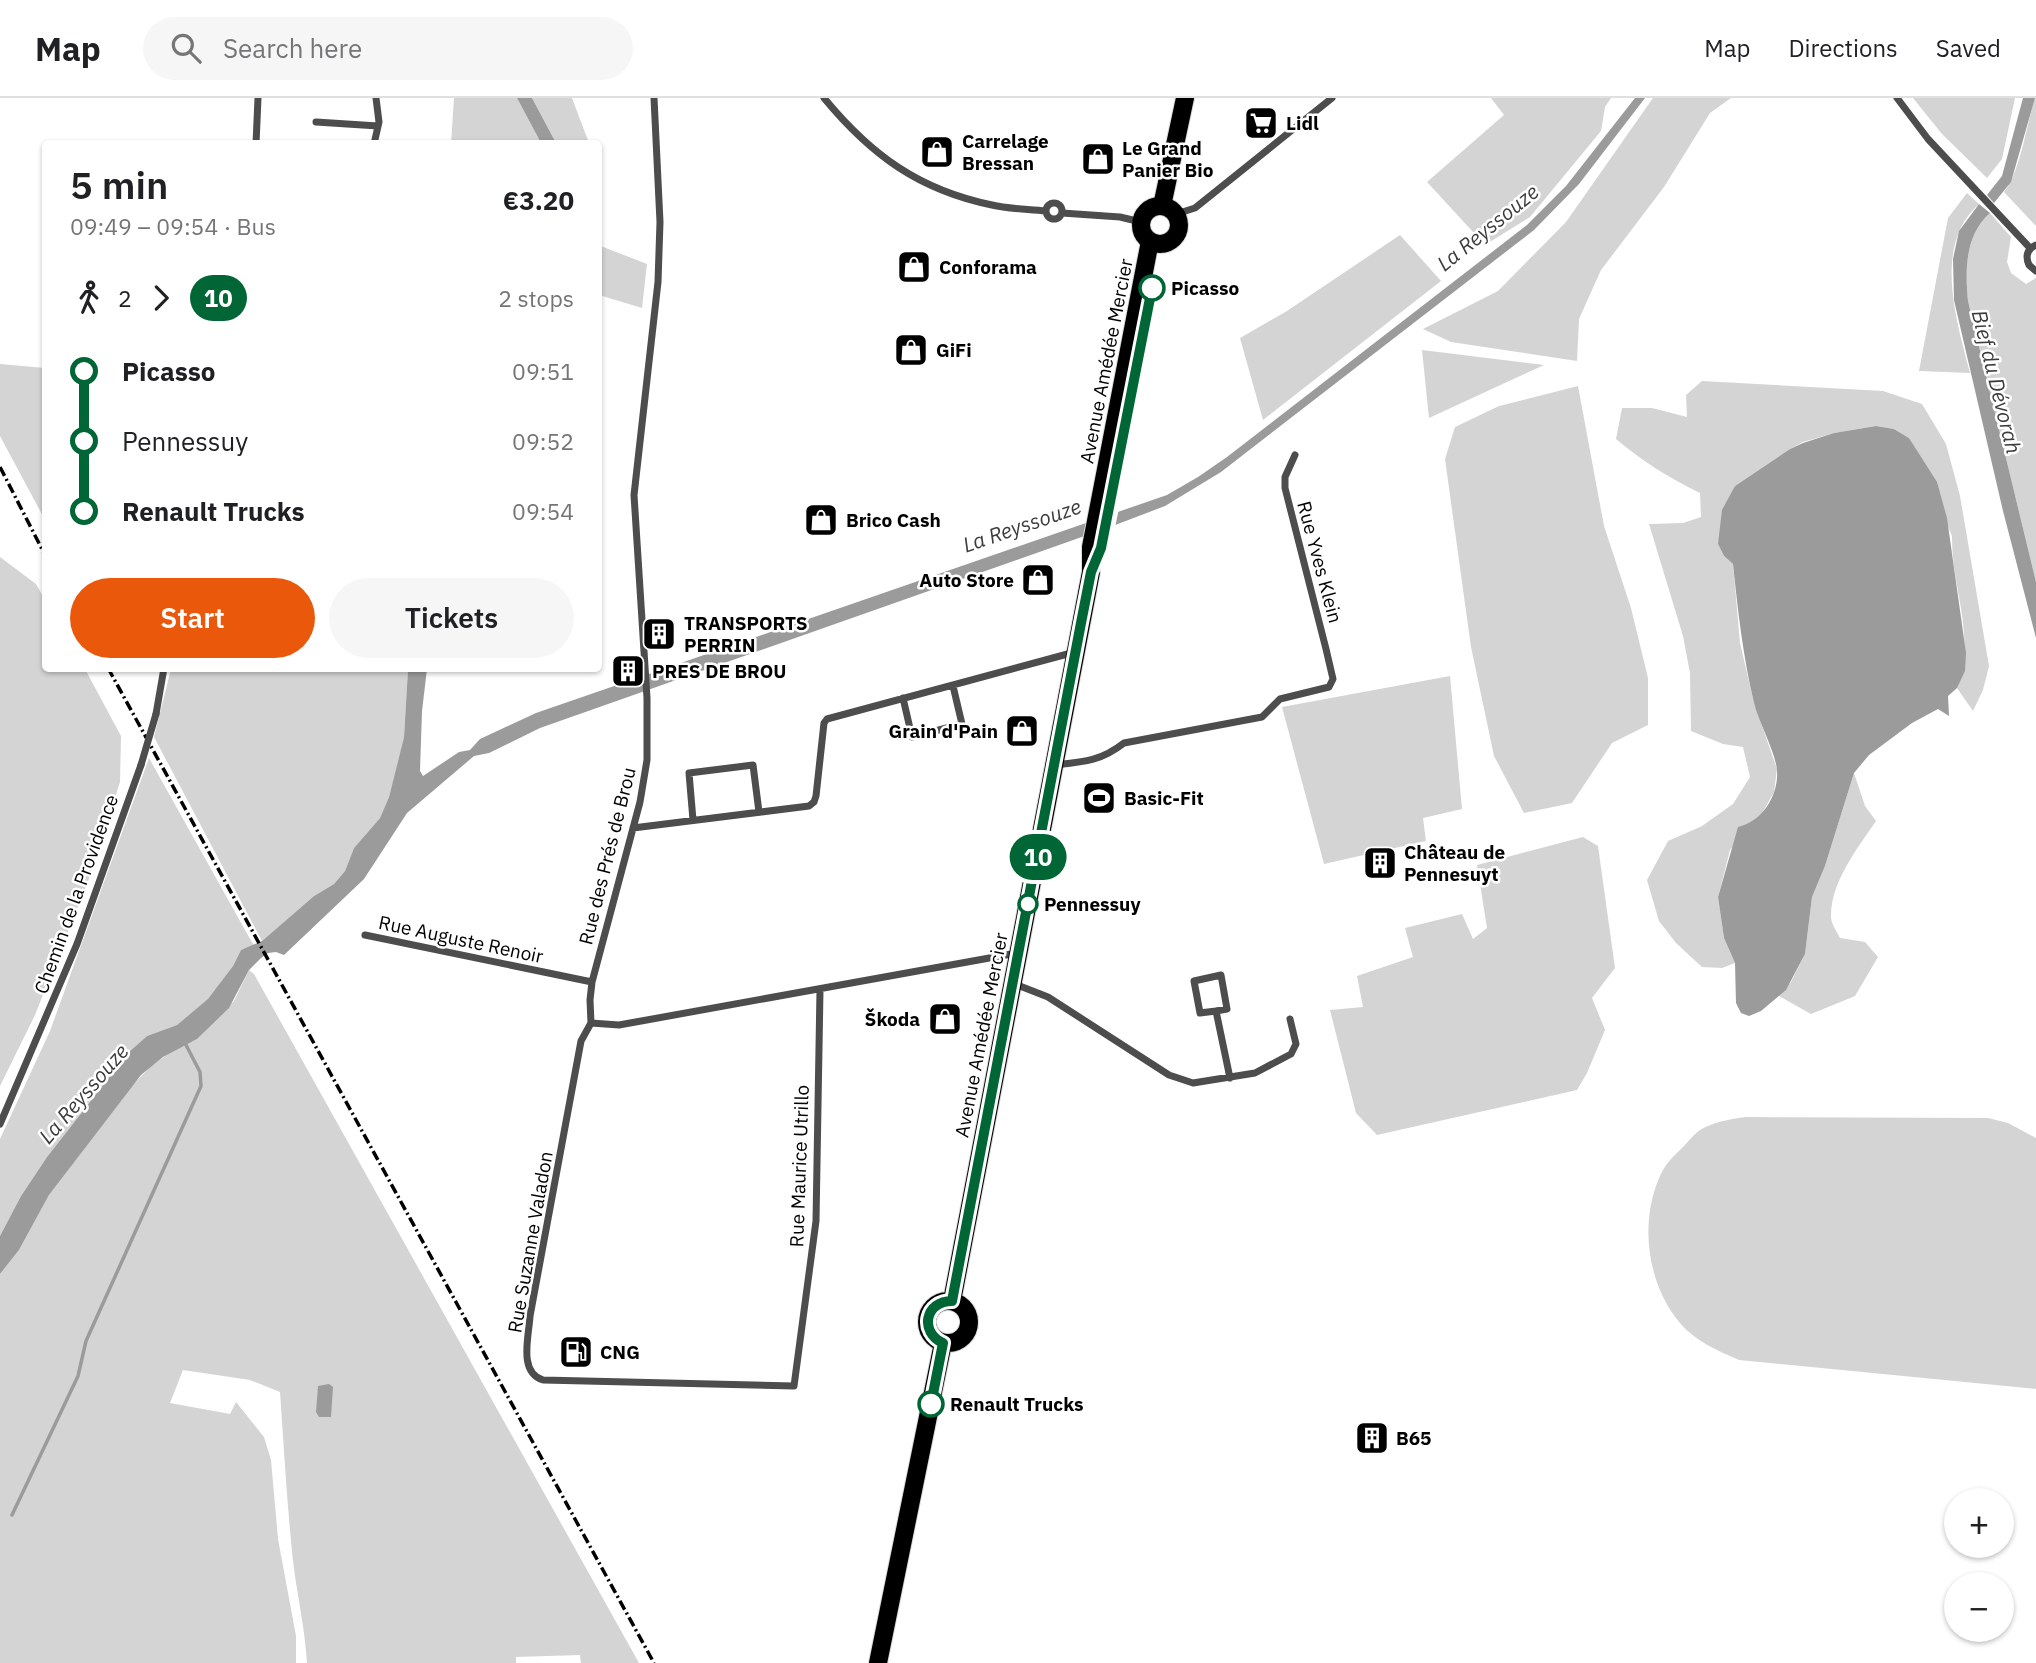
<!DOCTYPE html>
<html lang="en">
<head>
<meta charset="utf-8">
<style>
	:root { --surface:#fff; --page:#f6f6f6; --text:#202124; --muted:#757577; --line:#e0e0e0; --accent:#ea580c }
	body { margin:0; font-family:"IBM Plex Sans",sans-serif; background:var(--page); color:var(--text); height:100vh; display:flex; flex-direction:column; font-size:26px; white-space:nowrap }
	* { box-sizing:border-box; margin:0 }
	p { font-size:23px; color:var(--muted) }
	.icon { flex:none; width:38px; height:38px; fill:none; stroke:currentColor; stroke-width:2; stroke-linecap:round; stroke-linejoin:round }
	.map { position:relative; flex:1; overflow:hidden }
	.sheet { position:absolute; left:42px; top:42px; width:560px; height:532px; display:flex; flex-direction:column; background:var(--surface); border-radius:7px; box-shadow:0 2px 5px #0004 }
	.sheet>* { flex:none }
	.badge { padding:0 14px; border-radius:23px; font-size:24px; line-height:46px }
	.fabs { position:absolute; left:1944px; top:1390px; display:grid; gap:14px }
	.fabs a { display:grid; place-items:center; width:70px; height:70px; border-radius:50%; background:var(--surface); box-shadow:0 2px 5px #0004; font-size:35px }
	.map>.badge { position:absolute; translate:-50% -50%; box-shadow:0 0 0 4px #fff }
	.legs { display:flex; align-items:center; gap:10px; height:77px; padding:0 28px; font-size:23px }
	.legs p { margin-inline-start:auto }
	.headline { display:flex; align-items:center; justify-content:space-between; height:119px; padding:0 28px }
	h1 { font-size:38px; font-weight:600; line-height:52px }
	.primary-button { display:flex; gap:14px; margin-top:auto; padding:14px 28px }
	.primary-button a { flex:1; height:80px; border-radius:42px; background:var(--accent); color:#fff; font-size:28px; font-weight:600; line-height:80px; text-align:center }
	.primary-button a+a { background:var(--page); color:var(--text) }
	ul { padding:0 28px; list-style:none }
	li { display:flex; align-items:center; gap:24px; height:70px; font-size:26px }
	li i { display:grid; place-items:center; width:10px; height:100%; margin:0 9px; background:currentColor }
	li i::after { content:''; width:18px; height:18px; margin:-9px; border:5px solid; border-radius:50%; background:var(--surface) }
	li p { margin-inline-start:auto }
	li:first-child i { background:linear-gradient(#0000 50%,currentColor 0) }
	li:last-child i { background:linear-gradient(currentColor 50%,#0000 0) }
	header { display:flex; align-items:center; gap:42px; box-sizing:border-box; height:98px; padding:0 35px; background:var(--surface); border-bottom:2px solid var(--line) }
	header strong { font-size:33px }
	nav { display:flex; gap:38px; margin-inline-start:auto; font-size:24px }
	.search { width:490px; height:63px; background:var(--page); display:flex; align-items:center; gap:18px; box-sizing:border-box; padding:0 24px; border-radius:38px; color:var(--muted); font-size:26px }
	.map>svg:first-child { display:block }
	.green { fill:#d4d4d4 }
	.water { fill:#9b9b9b }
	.pier { fill:#fff }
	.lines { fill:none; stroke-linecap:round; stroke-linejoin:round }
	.stream { stroke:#9b9b9b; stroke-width:3.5 }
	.primary-casing { stroke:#dbdbdb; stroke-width:20 }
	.street { stroke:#4d4d4d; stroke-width:7 }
	.primary { stroke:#000; stroke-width:18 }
	.rail { stroke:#000; stroke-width:3.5; stroke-dasharray:10 3.5 2 3.5; stroke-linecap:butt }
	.street-bridge { stroke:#4d4d4d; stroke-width:7 }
	.line-1-casing { stroke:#fff; stroke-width:16 }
	.line-1 { stroke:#016635; stroke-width:10 }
	.stop-1-dot { fill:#fff; stroke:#016635; stroke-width:3.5 }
	.labels { text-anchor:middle; stroke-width:5; stroke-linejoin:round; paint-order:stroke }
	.poi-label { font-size:19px; font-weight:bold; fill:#000; stroke:#fff; text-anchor:start }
	.stop-label { font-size:19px; font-weight:bold; fill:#000; stroke:#fff; text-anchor:start }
	.street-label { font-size:19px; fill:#000; stroke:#fff }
	.water-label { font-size:21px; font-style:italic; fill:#3c3c3c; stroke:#fff }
</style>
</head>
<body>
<header>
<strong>Map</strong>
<div class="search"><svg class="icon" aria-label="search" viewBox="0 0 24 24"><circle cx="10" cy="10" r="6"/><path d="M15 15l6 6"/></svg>Search here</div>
<nav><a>Map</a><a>Directions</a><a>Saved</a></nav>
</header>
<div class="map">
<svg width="2036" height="1565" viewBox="0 0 2036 1565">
	<rect width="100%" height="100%" fill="#fff"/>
	<!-- green -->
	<path class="green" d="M454 0H517L541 45 451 46Z
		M532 0H572L589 45H556Z
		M1491 0H1611L1605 9 1601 33 1530 119 1485 147 1427 84 1504 17Z
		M1653 0H1731L1710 15 1664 89 1601 172 1579 221 1577 263 1451 244 1423 231 1498 193 1566 124Z
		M1913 0H2015L2002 61 1987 80 1942 36Z
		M2035 0H2036V128L2004 94C2020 75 2027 25 2035 0Z
		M1967 95 1979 106C1932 147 1957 224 1970 275L1919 273 1948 120Z
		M1990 115 2011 139 2007 164 2011 175 2026 186 2036 180V484L1968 203C1965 172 1965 137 1990 115Z
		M1400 137 1441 183 1263 322 1240 240 1287 213Z
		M598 147 647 166 642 210 599 197Z
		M1422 252 1544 267 1429 320Z
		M0 266 45 270V422L0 338Z
		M1702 283 1883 293 1922 306 1946 346 1960 398 1989 568 1983 592 1973 613 1957 590C1977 542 1951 488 1952 438L1917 354 1909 340 1894 331 1876 328 1834 335 1803 344 1790 351 1735 388 1718 446 1724 458 1733 466 1740 545 1754 605 1777 671 1774 694 1760 719 1749 727 1730 752 1718 799 1724 840 1735 865 1722 870 1702 869 1676 845 1659 823 1647 782 1668 743 1702 728 1733 706 1750 679 1743 649 1723 646 1691 633 1690 575 1683 538 1649 426 1683 425 1701 419 1700 395C1669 380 1642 363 1616 341L1622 310H1652L1687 319 1686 297Z
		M1578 288 1604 428 1631 510 1648 580V627L1612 645 1572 705 1524 715 1494 658 1471 549 1445 361 1455 329 1499 308Z
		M0 459 36 486 45 502 46 570 85 571 121 638 120 684 90 778 35 917 0 988Z
		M171 571H408L404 639 389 699 380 720 354 750 345 773 334 786 314 798 262 843 154 639Z
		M1450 578 1462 711 1423 720 1426 743 1324 766 1282 609Z
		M149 660 254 848 241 852 233 868 209 901 177 927 147 938 129 954 47 1059 21 1098 0 1138V1041L50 933Z
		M1854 675 1865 708 1876 723C1857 751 1830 785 1831 820 1832 827 1837 834 1840 840L1865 844 1878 859 1855 898 1811 916 1779 898 1791 884 1805 856 1812 799 1825 768Z
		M1583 739 1598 748 1615 870 1592 900 1605 932 1587 975 1577 992 1377 1037 1356 1015 1330 912 1363 909 1357 878 1413 859 1405 830 1462 816 1473 841 1487 830 1477 767Z
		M249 872 254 876 639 1565H581L580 1557 516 1559V1565H307C305 1530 297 1497 293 1463 287 1407 284 1351 280 1294L250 1282 183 1272 170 1305 230 1316 236 1304 264 1339 271 1362 278 1441 296 1538V1565H0V1176L19 1152 49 1097 130 990 151 968 174 952 197 941 234 903Z
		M1746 1019 1988 1020 2008 1025 2036 1040V1291L1739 1262C1718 1253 1695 1243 1680 1225 1646 1185 1638 1119 1663 1072 1668 1063 1677 1055 1684 1048 1689 1043 1694 1036 1700 1032 1713 1024 1730 1021 1746 1019Z"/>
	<!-- water -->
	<path class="water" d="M517 0H532L556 45H541Z
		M1635 0H1645L1579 86 1534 132 1221 374 1165 408 1110 429 540 630 489 655 474 658 407 715 364 781 284 857 276 854 268 855 261 860 249 872 229 910 197 941 163 959 141 977 49 1097 19 1152 0 1176V1138L21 1098 47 1059 129 954 147 938 177 927 208 901 233 868 241 852 262 843 314 798 334 786 345 773 354 750 380 720 389 699 404 639 408 571H427L422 613 420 673 423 678 459 654 470 652 480 641 536 615 1167 397 1198 379 1227 359 1527 127 1566 88Z
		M2023 0H2035L2011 84 1994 105 1987 97 2002 78Z
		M1979 106 1990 115C1965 137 1965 172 1968 203L2036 484V540L2003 413 1954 202 1953 161 1959 133Z
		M1876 328 1894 331 1909 340 1937 384 1947 420 1966 555 1965 573 1957 590 1948 598 1949 618 1938 611 1912 625 1869 657 1854 675 1825 768 1812 799 1805 856 1786 892 1761 913 1749 918 1741 915 1736 905 1735 865 1724 840 1718 799 1738 729C1762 724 1779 697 1777 672 1775 653 1759 625 1754 605 1743 558 1738 514 1733 466L1724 458 1718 446 1722 412 1735 388 1790 351 1803 345 1834 335Z
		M329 1286 333 1289 331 1319H319L316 1314 318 1288Z"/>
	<!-- pier -->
	<path class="pier" d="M1119 410 1115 430 1084 441 1087 421Z"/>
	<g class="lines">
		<!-- stream -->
		<path class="stream" d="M12 1417 78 1278 86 1243 201 988 200 974 186 947"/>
		<defs>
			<path id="primary" d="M1162 108 1185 0
				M1141 127a19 19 0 1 1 38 0a19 19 0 1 1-38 0Z
				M927 1224a21 21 0 1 1 42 0a21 21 0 1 1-42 0Z
				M952 1203 1091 474V449L1150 143
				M878 1565 943 1245"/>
		</defs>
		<!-- primary casing -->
		<use href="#primary" class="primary-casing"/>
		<!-- street -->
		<path class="street" d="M654 0 660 124 658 184 634 397 647 600V662L640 704 592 884 590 902 591 925 619 927 1017 855
			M824 0C871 57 919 92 992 107 1009 111 1028 111 1046 113
			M1897 0 1928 41 2030 150
			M316 24 378 28
			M256 46 258 0
			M374 46 379 24 376 0
			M1046 113a8 8 0 1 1 16 0a8 8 0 1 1-16 0Z
			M1062 115 1120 119 1141 124
			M1176 116 1195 110 1332 0
			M2036 147C2027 151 2025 158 2029 167L2036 173
			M903 600 912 639 962 626 953 588
			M156 616 164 570
			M1055 667C1084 664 1101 663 1124 645L1262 619 1280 601 1329 589 1333 581 1326 551 1285 390V379L1295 357
			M693 722 689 675 753 667 759 714
			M633 730 809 708 814 704 816 698 824 625 827 621 1075 554
			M365 837 592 884
			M1012 885 1048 899 1169 977 1193 985 1255 975 1291 956 1296 946 1290 921
			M1216 913 1200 915 1194 883 1221 877 1227 911 1216 913 1230 980
			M591 925 581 943 530 1218C529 1238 518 1274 543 1282L794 1288 816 1123 820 892
			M0 1026 77 846 141 667"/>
		<!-- primary -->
		<use href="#primary" class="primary"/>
		<!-- rail -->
		<path class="rail" d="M0 369 46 459
			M108 570 654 1565"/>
		<!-- street-bridge -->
		<path class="street-bridge" d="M141 667 156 616"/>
	</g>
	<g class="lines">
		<defs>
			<path id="line-1" d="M931 1306 943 1245C919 1234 925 1203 952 1203L1081 525 1091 474 1101 450 1152 190"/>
		</defs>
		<!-- line-1 casing -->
		<use href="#line-1" class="line-1-casing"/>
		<!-- line-1 -->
		<use href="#line-1" class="line-1"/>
	</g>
	<!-- icons -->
	<defs>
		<symbol id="supermarket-square" viewBox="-11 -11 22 22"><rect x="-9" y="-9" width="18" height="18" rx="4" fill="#000" stroke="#fff"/><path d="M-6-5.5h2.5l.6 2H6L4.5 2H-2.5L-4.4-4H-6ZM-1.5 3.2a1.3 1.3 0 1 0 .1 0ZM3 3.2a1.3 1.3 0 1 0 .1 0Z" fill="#fff"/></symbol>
		<symbol id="shop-square" viewBox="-11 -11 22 22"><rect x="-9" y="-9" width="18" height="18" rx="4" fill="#000" stroke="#fff"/><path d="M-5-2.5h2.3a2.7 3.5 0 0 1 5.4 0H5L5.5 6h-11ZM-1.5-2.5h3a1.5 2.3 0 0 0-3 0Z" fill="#fff"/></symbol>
		<symbol id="building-square" viewBox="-11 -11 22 22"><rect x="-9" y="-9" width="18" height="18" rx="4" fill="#000" stroke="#fff"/><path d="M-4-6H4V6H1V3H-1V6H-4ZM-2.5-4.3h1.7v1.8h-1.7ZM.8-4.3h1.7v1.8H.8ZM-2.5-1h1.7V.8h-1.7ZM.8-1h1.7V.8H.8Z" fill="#fff"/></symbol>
		<symbol id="stadium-square" viewBox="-11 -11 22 22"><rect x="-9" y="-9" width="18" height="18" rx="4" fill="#000" stroke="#fff"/><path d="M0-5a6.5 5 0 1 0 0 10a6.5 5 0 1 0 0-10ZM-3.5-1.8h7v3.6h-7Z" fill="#fff"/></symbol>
		<symbol id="fuel-square" viewBox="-11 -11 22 22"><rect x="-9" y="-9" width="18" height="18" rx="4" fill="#000" stroke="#fff"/><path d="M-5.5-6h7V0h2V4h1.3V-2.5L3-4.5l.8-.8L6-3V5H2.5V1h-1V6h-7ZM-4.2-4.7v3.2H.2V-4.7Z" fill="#fff"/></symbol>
	</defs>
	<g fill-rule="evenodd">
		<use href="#supermarket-square" x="1242" y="6" width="38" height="38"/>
		<use href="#shop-square" x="918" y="35" width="38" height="38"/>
		<use href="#shop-square" x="1079" y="42" width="38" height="38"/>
		<use href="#shop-square" x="895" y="150" width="38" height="38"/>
		<use href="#shop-square" x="892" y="233" width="38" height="38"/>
		<use href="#shop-square" x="802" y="403" width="38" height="38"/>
		<use href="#shop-square" x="1019" y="463" width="38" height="38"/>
		<use href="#building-square" x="640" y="517" width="38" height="38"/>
		<use href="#building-square" x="609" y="554" width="38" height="38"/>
		<use href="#shop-square" x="1003" y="614" width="38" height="38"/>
		<use href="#stadium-square" x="1080" y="681" width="38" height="38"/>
		<use href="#building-square" x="1361" y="746" width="38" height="38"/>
		<use href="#shop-square" x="926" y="902" width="38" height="38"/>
		<use href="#fuel-square" x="557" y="1235" width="38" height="38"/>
		<use href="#building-square" x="1353" y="1321" width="38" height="38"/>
	</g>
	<!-- markers -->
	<g class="stop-1-dot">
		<circle cx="1152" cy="190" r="12"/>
		<circle cx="1028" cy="806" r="9"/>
		<circle cx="931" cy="1306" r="12"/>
	</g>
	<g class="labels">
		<!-- poi labels -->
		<g class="poi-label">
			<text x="1286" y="32">Lidl</text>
			<text x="962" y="50">Carrelage<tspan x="962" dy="22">Bressan</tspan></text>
			<text x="1122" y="57">Le Grand<tspan x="1122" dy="22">Panier Bio</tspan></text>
			<text x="939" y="176">Conforama</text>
			<text x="936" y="259">GiFi</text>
			<text x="846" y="429">Brico Cash</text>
			<text x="1014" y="489" text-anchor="end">Auto Store</text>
			<text x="684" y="532">TRANSPORTS<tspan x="684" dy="22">PERRIN</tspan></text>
			<text x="652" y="580">PRES DE BROU</text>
			<text x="998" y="640" text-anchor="end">Grain d'Pain</text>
			<text x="1124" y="707">Basic-Fit</text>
			<text x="1404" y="761">Château de<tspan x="1404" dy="22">Pennesuyt</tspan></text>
			<text x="920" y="928" text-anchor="end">Škoda</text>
			<text x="600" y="1261">CNG</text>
			<text x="1396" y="1347">B65</text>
		</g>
		<!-- stop labels -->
		<g class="stop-label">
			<text x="1171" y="197">Picasso</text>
			<text x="1044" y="813">Pennessuy</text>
			<text x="950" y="1313">Renault Trucks</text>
		</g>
		<!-- street labels -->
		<g class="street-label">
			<text transform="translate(1106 263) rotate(-79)" y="7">Avenue Amédée Mercier</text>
			<text transform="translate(1320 464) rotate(75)" y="7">Rue Yves Klein</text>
			<text transform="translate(607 758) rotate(-76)" y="7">Rue des Prés de Brou</text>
			<text transform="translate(76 796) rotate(-70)" y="7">Chemin de la Providence</text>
			<text transform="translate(461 841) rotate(12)" y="7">Rue Auguste Renoir</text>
			<text transform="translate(981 937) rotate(-79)" y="7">Avenue Amédée Mercier</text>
			<text transform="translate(799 1068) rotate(-88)" y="7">Rue Maurice Utrillo</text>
			<text transform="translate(530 1144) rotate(-80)" y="7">Rue Suzanne Valadon</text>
		</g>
		<!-- water labels -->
		<g class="water-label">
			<text transform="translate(1488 130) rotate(-39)" y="7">La Reyssouze</text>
			<text transform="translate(1996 284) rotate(76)" y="7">Bief du Dévorah</text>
			<text transform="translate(1022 428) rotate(-19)" y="7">La Reyssouze</text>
			<text transform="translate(84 996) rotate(-49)" y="7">La Reyssouze</text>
		</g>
	</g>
</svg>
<div class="fabs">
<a>+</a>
<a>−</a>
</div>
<b class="badge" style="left:1038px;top:759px;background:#016635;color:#fff">10</b>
<section class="sheet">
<div class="headline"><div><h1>5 min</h1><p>09:49 – 09:54 · Bus</p></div><b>€3.20</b></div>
<div class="legs"><svg class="icon" aria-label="walk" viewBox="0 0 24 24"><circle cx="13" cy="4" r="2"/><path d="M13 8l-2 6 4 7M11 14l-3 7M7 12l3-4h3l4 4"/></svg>2<svg class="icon" aria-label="forward" viewBox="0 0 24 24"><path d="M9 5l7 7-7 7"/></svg><b class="badge" style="background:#016635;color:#fff">10</b><p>2 stops</p></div>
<ul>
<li><i style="color:#016635"></i><b>Picasso</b><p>09:51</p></li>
<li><i style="color:#016635"></i><span>Pennessuy</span><p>09:52</p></li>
<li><i style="color:#016635"></i><b>Renault Trucks</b><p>09:54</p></li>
</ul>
<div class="primary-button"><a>Start</a><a>Tickets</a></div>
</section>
</div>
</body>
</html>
